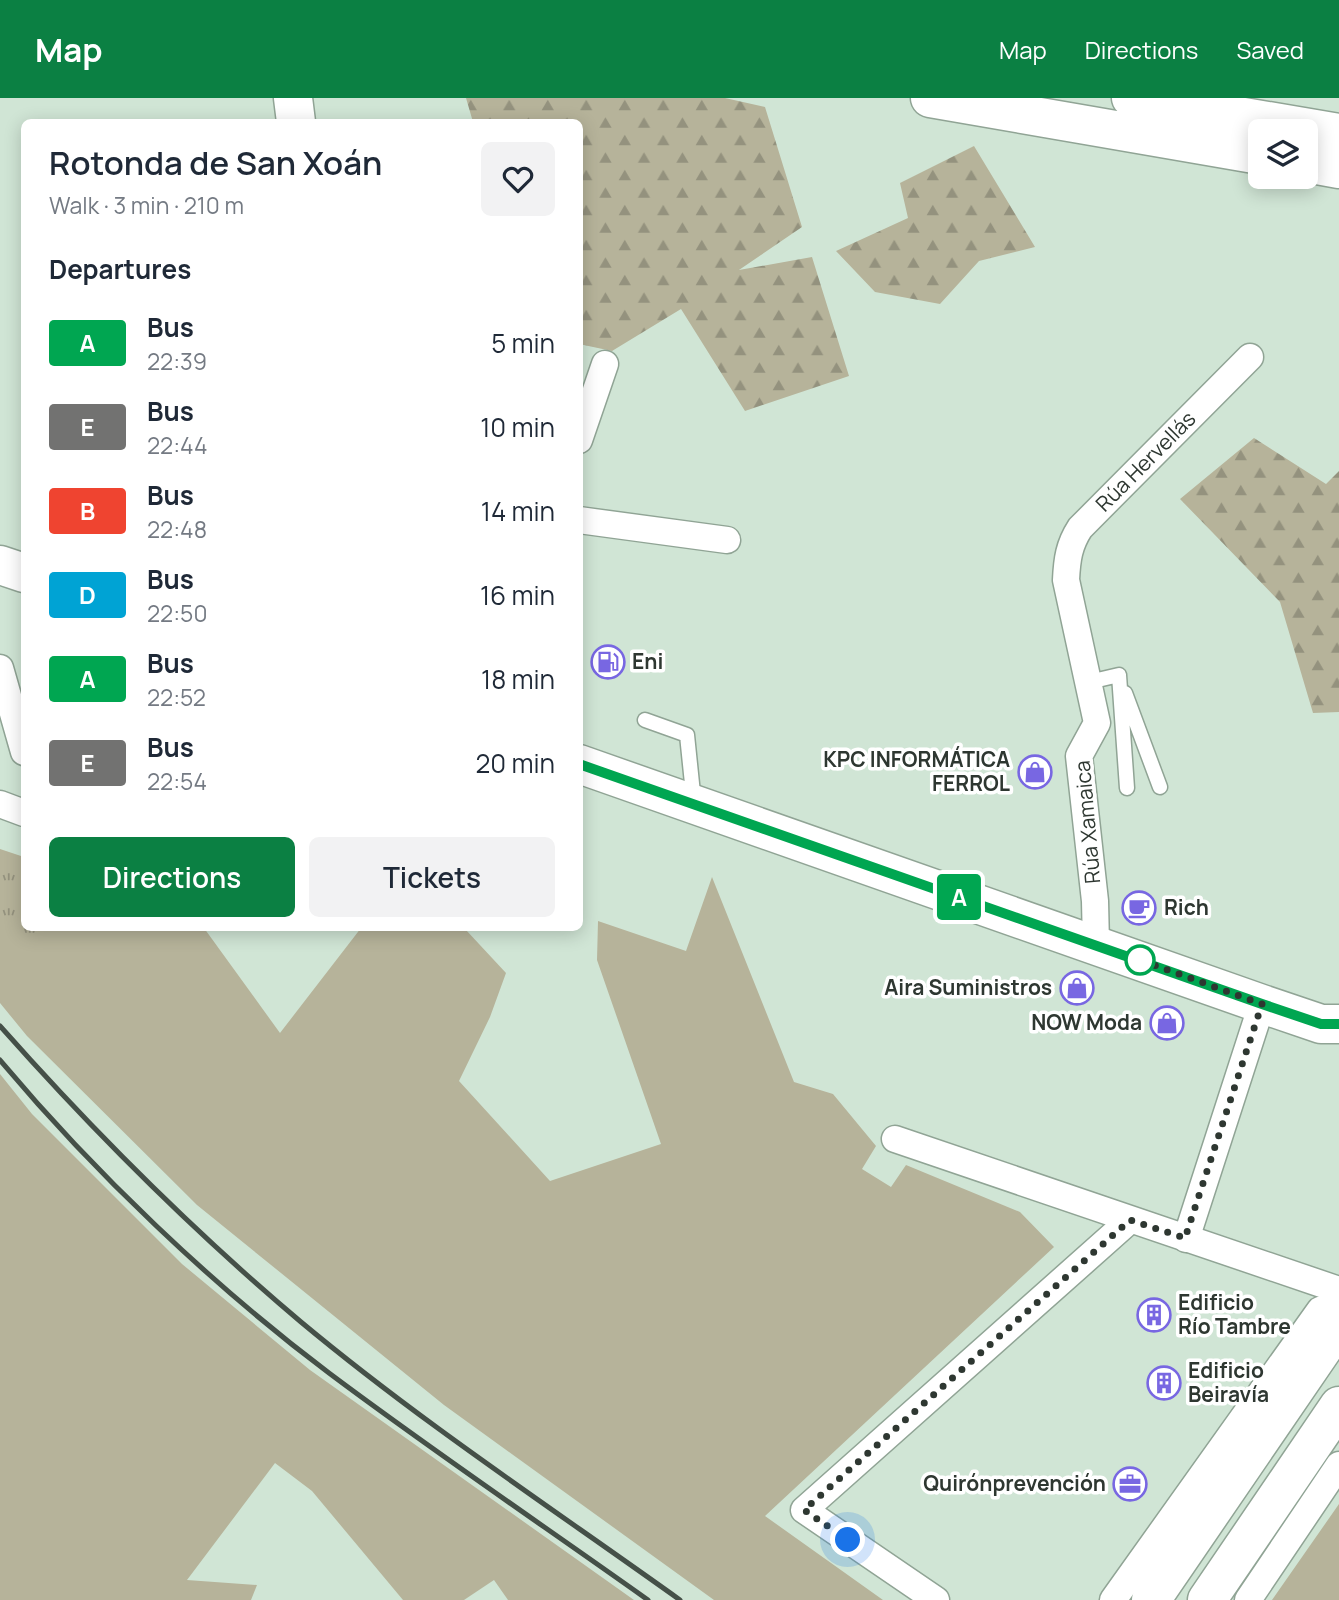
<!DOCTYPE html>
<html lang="en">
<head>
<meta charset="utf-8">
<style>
	:root { --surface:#fff; --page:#f2f2f3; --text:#1f2937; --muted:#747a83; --accent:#0b8043 }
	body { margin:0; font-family:Manrope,sans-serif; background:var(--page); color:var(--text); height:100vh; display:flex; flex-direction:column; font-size:26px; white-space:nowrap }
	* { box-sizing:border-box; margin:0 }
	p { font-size:23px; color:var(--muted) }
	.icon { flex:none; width:38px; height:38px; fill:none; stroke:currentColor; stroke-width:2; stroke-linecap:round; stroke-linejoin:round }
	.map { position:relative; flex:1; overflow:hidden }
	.panel { position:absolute; left:21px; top:21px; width:562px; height:812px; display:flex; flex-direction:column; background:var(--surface); border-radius:10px; box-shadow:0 4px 18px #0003 }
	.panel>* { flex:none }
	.badge { padding:0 14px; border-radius:5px; font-size:24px; line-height:46px }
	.fabs { position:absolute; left:1248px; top:21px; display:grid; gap:14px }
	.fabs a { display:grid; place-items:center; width:70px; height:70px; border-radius:10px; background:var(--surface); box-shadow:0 4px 18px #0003; font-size:35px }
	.you { position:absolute; width:35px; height:35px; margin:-18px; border:5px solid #fff; border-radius:50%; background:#1a73e8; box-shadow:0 0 0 10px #1a73e833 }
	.map>.badge { position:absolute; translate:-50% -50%; box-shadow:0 0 0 4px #fff }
	h2 { padding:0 28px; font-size:26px; line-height:63px }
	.round { display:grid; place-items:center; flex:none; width:74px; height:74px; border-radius:10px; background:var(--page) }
	.summary { display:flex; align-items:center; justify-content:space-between; height:119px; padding:0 28px }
	h1 { font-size:33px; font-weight:600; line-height:52px }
	.button { display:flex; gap:14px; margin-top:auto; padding:14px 28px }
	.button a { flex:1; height:80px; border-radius:10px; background:var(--accent); color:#fff; font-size:28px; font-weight:600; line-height:80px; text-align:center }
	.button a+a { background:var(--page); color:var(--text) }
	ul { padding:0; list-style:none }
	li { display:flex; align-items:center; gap:21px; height:84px; padding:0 28px }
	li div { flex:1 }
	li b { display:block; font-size:26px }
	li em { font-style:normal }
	li .badge { min-width:77px; font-weight:700; text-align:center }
	header { display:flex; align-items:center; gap:42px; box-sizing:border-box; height:98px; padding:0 35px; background:var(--accent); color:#fff }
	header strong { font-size:33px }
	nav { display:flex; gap:38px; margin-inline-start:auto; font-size:24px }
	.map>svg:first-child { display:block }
	.grass { fill:#b6b39a }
	.forest { fill:url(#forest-firs) }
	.park { fill:url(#park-tufts) }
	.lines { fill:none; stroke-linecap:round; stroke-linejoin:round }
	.lane-casing { stroke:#90a495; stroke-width:17 }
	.street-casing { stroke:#90a495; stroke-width:29 }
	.secondary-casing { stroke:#90a495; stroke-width:41 }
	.primary-casing { stroke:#90a495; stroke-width:41 }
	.highway-casing { stroke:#90a495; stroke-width:41 }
	.lane { stroke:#fff; stroke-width:14 }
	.street { stroke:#fff; stroke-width:26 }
	.secondary { stroke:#fff; stroke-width:38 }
	.primary { stroke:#fff; stroke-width:38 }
	.highway { stroke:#fff; stroke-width:38 }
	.rail { stroke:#455048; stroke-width:5 }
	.line-casing { stroke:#fff; stroke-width:16 }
	.line { stroke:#00a651; stroke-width:10 }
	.walk { stroke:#2e3731; stroke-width:7; stroke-dasharray:0 12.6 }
	.stop-dot { fill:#fff; stroke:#00a651; stroke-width:3.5 }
	.labels { text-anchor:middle; stroke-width:7; stroke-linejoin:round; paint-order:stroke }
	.street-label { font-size:21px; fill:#2e3731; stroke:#fff }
	.poi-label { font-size:21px; font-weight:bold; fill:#2e3731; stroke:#fff; text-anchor:start }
</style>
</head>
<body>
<header>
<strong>Map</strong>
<nav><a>Map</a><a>Directions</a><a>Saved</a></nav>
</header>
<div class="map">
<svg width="1339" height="1502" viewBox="0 0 1339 1502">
	<defs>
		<pattern id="forest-firs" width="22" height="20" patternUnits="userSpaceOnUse" patternTransform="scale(1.75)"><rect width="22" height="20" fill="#b6b39a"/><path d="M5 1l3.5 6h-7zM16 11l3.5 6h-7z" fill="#94927e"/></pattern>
		<pattern id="park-tufts" width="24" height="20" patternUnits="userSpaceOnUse" patternTransform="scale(1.75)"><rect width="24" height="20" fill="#b6b39a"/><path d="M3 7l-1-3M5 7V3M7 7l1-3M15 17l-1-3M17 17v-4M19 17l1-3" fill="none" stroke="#94927e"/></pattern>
	</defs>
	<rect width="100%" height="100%" fill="#d0e5d5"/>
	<!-- grass -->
	<path class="grass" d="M0 751 24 759V830H204L280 935 361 830H467L466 832 506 875 490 919 459 983 550 1083 661 1046 597 862 598 823 686 853 712 779 794 984 833 996 876 1048 862 1071 891 1089 906 1067 1020 1114 1054 1149 765 1418 883 1502H714L444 1307 197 1107 27 938 0 905Z
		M0 976 32 1016 182 1166 310 1272 634 1502H508L494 1482 464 1502H403L312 1393 275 1365 187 1482 257 1487 251 1502H0Z
		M1339 1406V1502H1272Z"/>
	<!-- forest -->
	<path class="forest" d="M466 0H725L765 9 802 129 739 172 812 159 849 278 745 313 681 211 612 253 579 246V24H473Z
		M974 48 1035 149 979 163 940 206 875 194 836 153 908 120 900 85Z
		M1254 340 1326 386 1339 373V614L1313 615 1280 504 1180 401Z"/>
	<!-- park -->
	<path class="park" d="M0 767 24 778V830H49L42 846 0 828Z"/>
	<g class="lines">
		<defs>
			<path id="lane" d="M1089 584 1119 577 1127 690
				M1125 595 1160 689
				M645 622 687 637 694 705"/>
			<g id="street">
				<path d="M579 342 605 266"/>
				<path d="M579 422 727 442"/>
				<path d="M0 570 24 654"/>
				<path d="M0 706 24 715"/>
				<path id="s1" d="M1096 847 1095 803 1079 658 1097 625 1066 482C1067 461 1069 447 1080 430L1250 259"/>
				<path d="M895 1041 1339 1192"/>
				<path d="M1186 1141 1262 906"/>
				<path d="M936 1502 804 1412 1130 1122"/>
				<path d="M1113 1502 1320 1212 1339 1205"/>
				<path d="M1248 1502 1339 1367"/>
			</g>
			<path id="secondary" d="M293 0 296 24"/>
			<path id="primary" d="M0 467 24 475
				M579 666 1262 906 1321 926H1339"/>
			<path id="highway" d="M930 0 1260 57
				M1131 0 1339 35
				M1306 65 1339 71
				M1151 1502 1339 1227
				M1207 1502 1339 1308"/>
		</defs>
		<!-- lane casing -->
		<use href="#lane" class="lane-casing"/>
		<!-- street casing -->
		<use href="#street" class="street-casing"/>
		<!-- secondary casing -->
		<use href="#secondary" class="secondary-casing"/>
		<!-- primary casing -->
		<use href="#primary" class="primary-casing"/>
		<!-- highway casing -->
		<use href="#highway" class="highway-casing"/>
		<!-- lane -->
		<use href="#lane" class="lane"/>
		<!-- street -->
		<use href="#street" class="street"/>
		<!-- secondary -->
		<use href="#secondary" class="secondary"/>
		<!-- primary -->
		<use href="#primary" class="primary"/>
		<!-- highway -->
		<use href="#highway" class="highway"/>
		<!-- rail -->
		<path class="rail" d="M0 928C94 1034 193 1133 301 1224 421 1324 553 1411 680 1502
			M0 962C94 1074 212 1187 329 1275 433 1353 541 1426 648 1502"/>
	</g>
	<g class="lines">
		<defs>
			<path id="line" d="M579 666 1262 906 1321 926H1339"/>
		</defs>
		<!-- line casing -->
		<use href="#line" class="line-casing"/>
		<!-- line -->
		<use href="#line" class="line"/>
		<!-- walk -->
		<path class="walk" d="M848 1442 804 1412 1130 1122 1185 1140 1262 906 1140 862"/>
	</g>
	<!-- icons -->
	<defs>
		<symbol id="fuel-ring" viewBox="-11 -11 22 22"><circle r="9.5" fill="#fff" stroke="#7867e2" stroke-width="1.5"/><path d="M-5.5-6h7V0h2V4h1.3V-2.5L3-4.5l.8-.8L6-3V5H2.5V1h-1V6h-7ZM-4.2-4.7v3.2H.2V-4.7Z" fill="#7867e2"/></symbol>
		<symbol id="shop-ring" viewBox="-11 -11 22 22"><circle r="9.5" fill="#fff" stroke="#7867e2" stroke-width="1.5"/><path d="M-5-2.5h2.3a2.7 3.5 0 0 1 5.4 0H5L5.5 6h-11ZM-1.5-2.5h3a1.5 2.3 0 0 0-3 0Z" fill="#7867e2"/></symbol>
		<symbol id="cafe-ring" viewBox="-11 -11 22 22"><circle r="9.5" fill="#fff" stroke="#7867e2" stroke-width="1.5"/><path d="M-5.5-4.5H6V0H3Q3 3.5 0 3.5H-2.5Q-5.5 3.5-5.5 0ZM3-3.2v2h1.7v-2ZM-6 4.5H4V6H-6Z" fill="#7867e2"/></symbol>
		<symbol id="building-ring" viewBox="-11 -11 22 22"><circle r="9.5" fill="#fff" stroke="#7867e2" stroke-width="1.5"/><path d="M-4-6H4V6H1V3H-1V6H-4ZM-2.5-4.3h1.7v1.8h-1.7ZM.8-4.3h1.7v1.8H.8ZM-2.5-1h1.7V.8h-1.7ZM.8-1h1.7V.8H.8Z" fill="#7867e2"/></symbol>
		<symbol id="office-ring" viewBox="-11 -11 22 22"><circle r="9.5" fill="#fff" stroke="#7867e2" stroke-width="1.5"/><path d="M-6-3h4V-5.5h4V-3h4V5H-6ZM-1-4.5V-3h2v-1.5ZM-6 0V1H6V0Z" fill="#7867e2"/></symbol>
	</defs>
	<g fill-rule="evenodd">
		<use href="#fuel-ring" x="589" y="545" width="38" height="38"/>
		<use href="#shop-ring" x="1016" y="655" width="38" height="38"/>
		<use href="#cafe-ring" x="1120" y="791" width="38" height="38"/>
		<use href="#shop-ring" x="1058" y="871" width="38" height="38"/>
		<use href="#shop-ring" x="1148" y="906" width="38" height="38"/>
		<use href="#building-ring" x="1135" y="1198" width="38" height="38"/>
		<use href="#building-ring" x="1145" y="1266" width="38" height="38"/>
		<use href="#office-ring" x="1111" y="1367" width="38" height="38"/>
	</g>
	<!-- markers -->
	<circle class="stop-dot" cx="1140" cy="862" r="14"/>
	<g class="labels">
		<!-- street labels -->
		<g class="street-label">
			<text dy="7" stroke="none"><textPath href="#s1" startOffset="522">Rúa Hervellás</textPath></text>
			<text transform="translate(1088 724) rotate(-95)" y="7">Rúa Xamaica</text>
		</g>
		<!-- poi labels -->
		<g class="poi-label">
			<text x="632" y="571">Eni</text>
			<text x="1010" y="669" text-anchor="end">KPC INFORMÁTICA<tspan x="1010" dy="24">FERROL</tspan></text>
			<text x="1164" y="817">Rich</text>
			<text x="1052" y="897" text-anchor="end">Aira Suministros</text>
			<text x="1142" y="932" text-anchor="end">NOW Moda</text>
			<text x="1178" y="1212">Edificio<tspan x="1178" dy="24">Río Tambre</tspan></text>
			<text x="1188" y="1280">Edificio<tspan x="1188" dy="24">Beiravía</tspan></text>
			<text x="1106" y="1393" text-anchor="end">Quirónprevención</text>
		</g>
	</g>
</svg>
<div class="fabs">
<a><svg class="icon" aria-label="layers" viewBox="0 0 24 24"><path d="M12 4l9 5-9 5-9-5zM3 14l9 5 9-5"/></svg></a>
</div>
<div class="you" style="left:848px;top:1442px"></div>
<b class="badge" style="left:959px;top:799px;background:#00a651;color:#fff">A</b>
<section class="panel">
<div class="summary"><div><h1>Rotonda de San Xoán</h1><p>Walk · 3 min · 210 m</p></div><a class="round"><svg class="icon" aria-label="heart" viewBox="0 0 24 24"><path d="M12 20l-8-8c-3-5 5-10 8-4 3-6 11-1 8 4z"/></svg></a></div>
<h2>Departures</h2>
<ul>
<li><span class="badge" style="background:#00a651;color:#fff">A</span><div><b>Bus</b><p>22:39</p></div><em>5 min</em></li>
<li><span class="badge" style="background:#727271;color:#fff">E</span><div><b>Bus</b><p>22:44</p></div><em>10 min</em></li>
<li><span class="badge" style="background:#ef4430;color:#fff">B</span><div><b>Bus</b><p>22:48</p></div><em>14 min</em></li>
<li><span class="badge" style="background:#00a3d4;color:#fff">D</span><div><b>Bus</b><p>22:50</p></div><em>16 min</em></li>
<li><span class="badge" style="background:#00a651;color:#fff">A</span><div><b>Bus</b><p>22:52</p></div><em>18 min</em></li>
<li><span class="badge" style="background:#727271;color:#fff">E</span><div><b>Bus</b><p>22:54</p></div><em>20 min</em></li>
</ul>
<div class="button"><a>Directions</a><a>Tickets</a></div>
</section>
</div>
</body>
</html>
